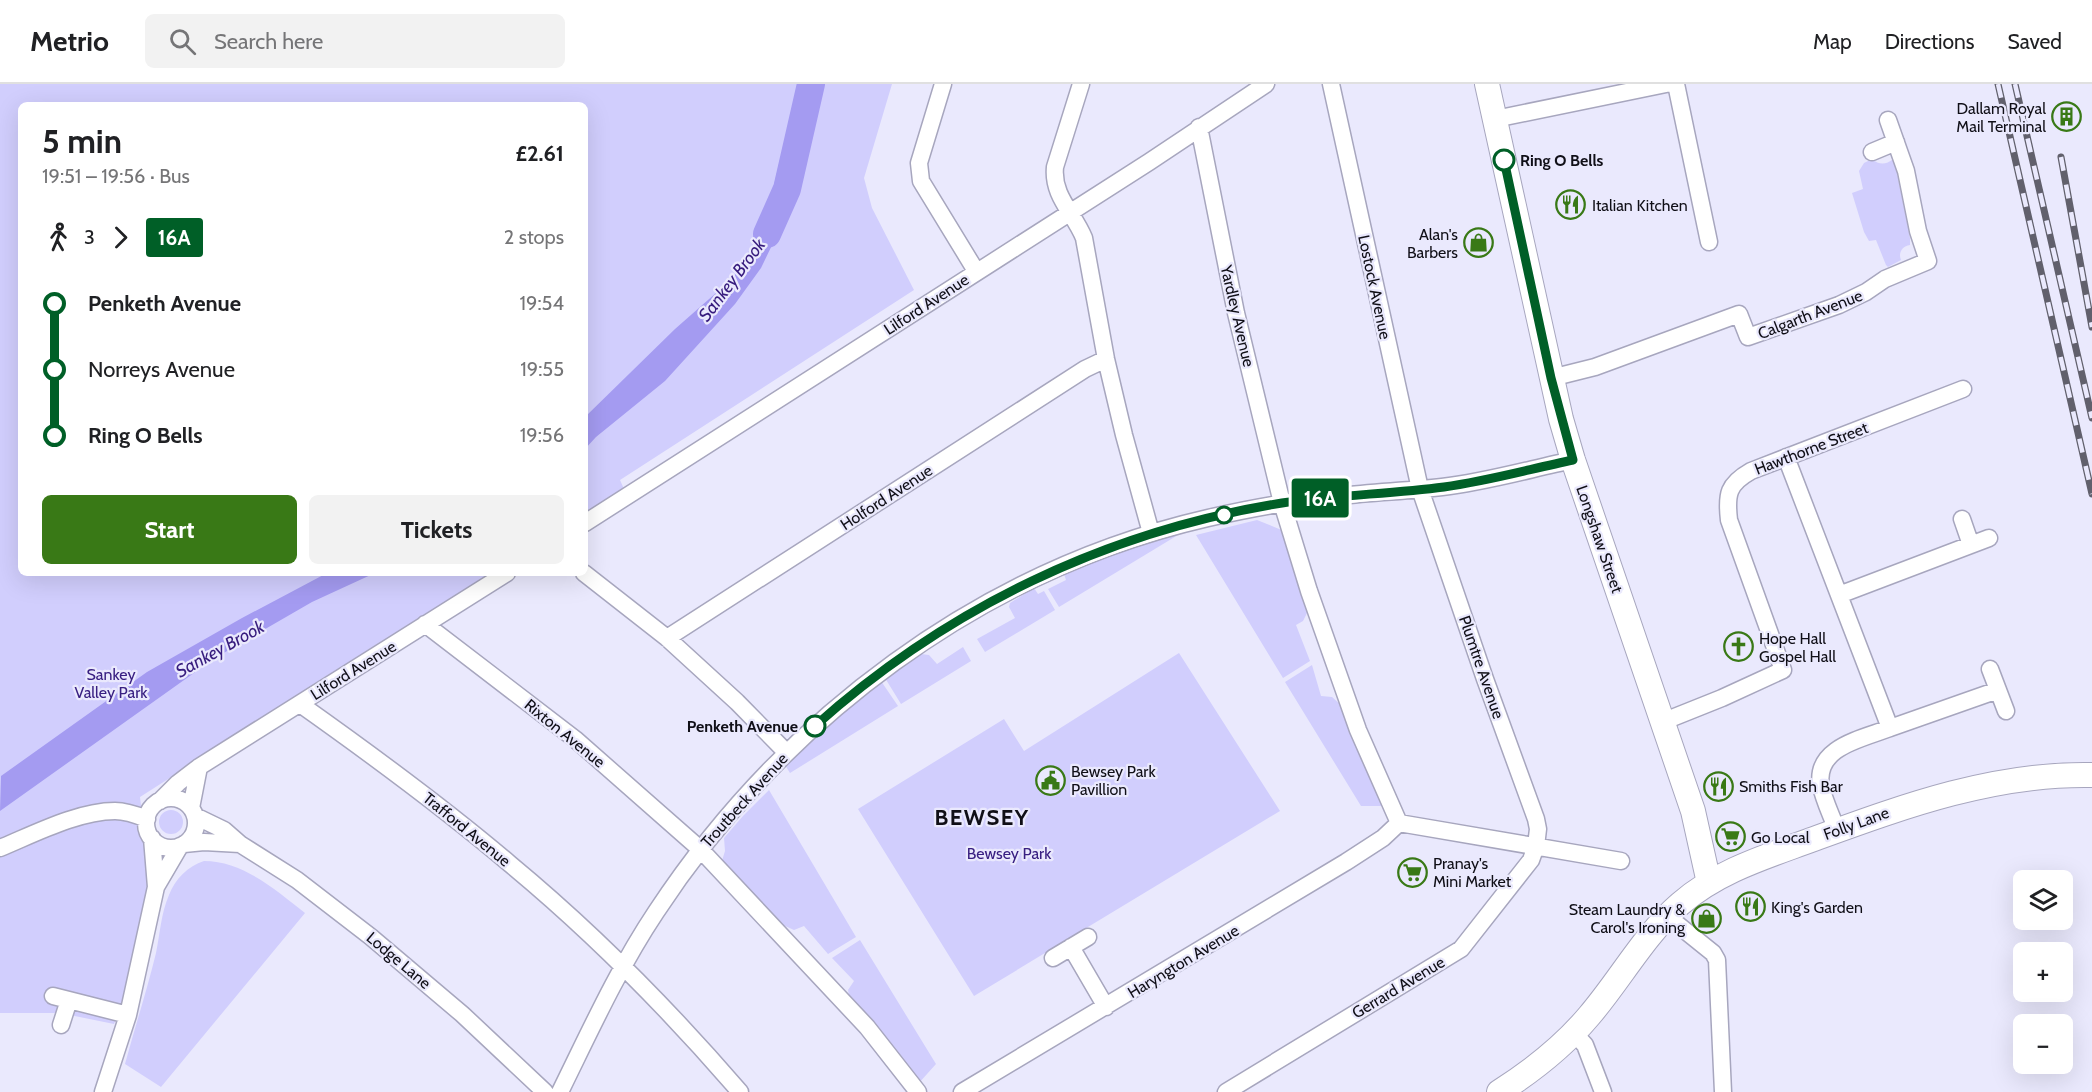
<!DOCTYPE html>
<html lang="en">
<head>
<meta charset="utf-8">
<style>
	:root { --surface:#fff; --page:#f2f2f2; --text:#202124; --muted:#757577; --line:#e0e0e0; --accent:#397916 }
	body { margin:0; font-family:Cabin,sans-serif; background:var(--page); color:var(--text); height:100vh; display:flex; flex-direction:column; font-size:22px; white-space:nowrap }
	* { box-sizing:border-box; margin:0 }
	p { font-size:20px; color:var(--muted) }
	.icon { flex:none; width:33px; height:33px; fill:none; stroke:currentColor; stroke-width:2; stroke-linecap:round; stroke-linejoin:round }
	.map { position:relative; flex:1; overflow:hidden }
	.drawer { position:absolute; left:18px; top:18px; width:570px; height:474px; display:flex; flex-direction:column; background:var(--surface); border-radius:9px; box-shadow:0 6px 24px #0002 }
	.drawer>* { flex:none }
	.badge { padding:0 12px; border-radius:4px; font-size:21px; line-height:39px }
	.buttons { position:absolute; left:2013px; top:786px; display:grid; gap:12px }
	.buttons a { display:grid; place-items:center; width:60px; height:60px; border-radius:9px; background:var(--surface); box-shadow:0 6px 24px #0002; font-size:30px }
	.map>.badge { position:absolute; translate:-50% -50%; box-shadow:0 0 0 3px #fff }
	.legs { display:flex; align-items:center; gap:9px; height:66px; padding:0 24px; font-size:20px }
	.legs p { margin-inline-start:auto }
	.headline { display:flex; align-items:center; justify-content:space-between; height:102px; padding:0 24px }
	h1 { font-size:33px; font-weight:700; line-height:45px }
	.cta { display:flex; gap:12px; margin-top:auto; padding:12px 24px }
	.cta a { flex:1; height:69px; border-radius:9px; background:var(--accent); color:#fff; font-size:24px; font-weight:700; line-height:69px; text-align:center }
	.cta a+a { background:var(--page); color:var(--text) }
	ul { padding:0 24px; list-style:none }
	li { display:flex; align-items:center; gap:21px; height:66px; font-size:22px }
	li i { display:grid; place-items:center; width:9px; height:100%; margin:0 8px; background:currentColor }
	li i::after { content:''; width:15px; height:15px; margin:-8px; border:4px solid; border-radius:50%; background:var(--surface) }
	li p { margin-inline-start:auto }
	li:first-child i { background:linear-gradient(#0000 50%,currentColor 0) }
	li:last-child i { background:linear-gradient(currentColor 50%,#0000 0) }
	header { display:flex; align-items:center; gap:36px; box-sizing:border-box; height:84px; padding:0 30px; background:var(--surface); border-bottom:2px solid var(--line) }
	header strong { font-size:28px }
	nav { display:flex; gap:33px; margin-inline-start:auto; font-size:21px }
	.search { width:420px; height:54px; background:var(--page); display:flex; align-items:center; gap:15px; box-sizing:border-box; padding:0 21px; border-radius:9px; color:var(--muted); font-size:22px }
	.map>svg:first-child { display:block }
	.green { fill:#d1cefd }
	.water { fill:#a49bf1 }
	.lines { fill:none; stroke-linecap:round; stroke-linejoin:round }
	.river { stroke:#a49bf1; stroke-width:28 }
	.street-casing { stroke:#a7a6be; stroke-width:19 }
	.secondary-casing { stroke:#a7a6be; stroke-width:26 }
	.street { stroke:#fff; stroke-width:16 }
	.secondary { stroke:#fff; stroke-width:24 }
	.rail-casing { stroke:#61606c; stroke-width:7 }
	.rail { stroke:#eae9fd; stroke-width:4.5; stroke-dasharray:14; stroke-linecap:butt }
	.line-1-casing { stroke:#fff; stroke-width:14 }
	.line-1 { stroke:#005f27; stroke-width:9 }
	.stop-1-dot { fill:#fff; stroke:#005f27; stroke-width:3 }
	.labels { text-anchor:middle; stroke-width:4.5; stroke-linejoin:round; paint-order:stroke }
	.poi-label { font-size:16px; fill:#100f17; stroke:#eae9fd; text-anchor:start }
	.stop-label { font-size:16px; font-weight:bold; fill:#100f17; stroke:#eae9fd; text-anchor:start }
	.street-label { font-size:16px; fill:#100f17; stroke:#eae9fd }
	.park-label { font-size:16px; fill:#392082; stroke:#eae9fd }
	.water-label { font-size:18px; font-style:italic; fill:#371c7e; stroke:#eae9fd }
	.district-label { font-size:22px; font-weight:bold; letter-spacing:1.5px; fill:#100f17; stroke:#eae9fd }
</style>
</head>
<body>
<header>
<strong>Metrio</strong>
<div class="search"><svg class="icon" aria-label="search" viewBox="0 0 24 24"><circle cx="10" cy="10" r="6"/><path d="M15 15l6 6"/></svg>Search here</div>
<nav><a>Map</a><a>Directions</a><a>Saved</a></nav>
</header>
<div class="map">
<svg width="2092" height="1008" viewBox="0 0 2092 1008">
	<rect width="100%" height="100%" fill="#eae9fd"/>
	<!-- green -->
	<path class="green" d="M0 0H892L864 94 872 124 914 206 620 396 624 405 585 430V21H21V489H491L140 713 150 801 127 911 114 940 60 929H0Z
		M1872 75C1879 81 1886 81 1893 75L1897 82 1896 84 1910 154V161C1902 162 1898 169 1901 176L1888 183 1886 181 1876 156 1869 157 1864 148 1852 109 1863 105 1859 87 1864 79Z
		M1257 436 1284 447 1308 527 1303 537 1296 541 1310 577 1283 594 1196 451Z
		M1178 451 1059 523 1048 505 1066 496 1064 490 1141 460Z
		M1034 504 1038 510 1044 507 1055 526 985 568 977 555 1015 534 1009 523 1010 519Z
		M963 563 971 577 901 620 885 594 921 570 929 571 937 580Z
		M1179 569 1280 727 974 912 858 725 1004 635 1024 667Z
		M1312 581 1321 612 1332 613 1341 621 1382 719V722H1361L1285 598Z
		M881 597 898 622 790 689 785 681 847 624Z
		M769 706 856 853 828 870 804 842 794 846 783 841 721 780 725 767 724 754 743 732Z
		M159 738a12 12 0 1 1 24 0a12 12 0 1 1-24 0Z
		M204 777C243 777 276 806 305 829L161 1003 125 980C135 943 147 906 156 869 160 850 161 829 169 811 175 795 188 782 204 777Z
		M860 856 936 980 918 1000 849 912 848 906 854 897 832 874Z"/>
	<!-- water -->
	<path class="water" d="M798 0H818L796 62 774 157 761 184 735 220 665 297 596 353 585 365V333L675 245 733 194 755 157 770 118Z
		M327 489H375L312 518 215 574 0 727 1 692 147 588 242 534Z"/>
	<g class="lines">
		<!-- river -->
		<path class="river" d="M767 150 787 105 811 0"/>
		<defs>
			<path id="street" d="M943 0 919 79 921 97 976 187
				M1081 0 1055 83C1052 112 1074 129 1084 154L1106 275 1124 351 1151 449
				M1676 0 1709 158
				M1495 35 1666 0
				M1199 43 1236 229 1282 419 1309 507 1358 646 1399 739
				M1872 68 1896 58
				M1551 294 1595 283 1739 230 1748 253 1839 221 1866 208 1885 195 1928 177 1918 147 1906 87 1888 36
				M1786 373 1890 644C1862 655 1814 663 1821 702 1824 717 1832 732 1837 747
				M1962 435 1971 461
				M585 439 1149 78 1266 0
				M584 489 667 554 737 618 786 668
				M1839 511 1989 454
				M425 540 575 655 700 765 867 943 918 1008
				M667 554 1085 285 1106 275
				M1990 585 2006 627
				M300 620C372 671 443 723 510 780 591 847 671 928 740 1008
				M1662 638 1722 614 1783 586 1729 436C1726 410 1728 400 1751 387L1963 305
				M1890 644 1998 606
				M146 739a25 25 0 1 1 50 0a25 25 0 1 1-50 0Z
				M160 717 178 699 199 683 507 489
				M191 724 199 683
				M1399 739 1621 777
				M152 754 156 803
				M184 760 204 758 240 760 224 746 195 732
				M240 760 297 796 371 853 462 930 545 1008
				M0 764C34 750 78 727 115 727 126 727 137 731 147 735
				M1667 832 1713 869 1717 876 1723 1008
				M1071 863 1106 923
				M1053 874 1088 853
				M53 912 128 931
				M61 941 69 916
				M1574 949 1585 961 1603 1008
				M103 1008 128 931 156 803 180 762
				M560 1008C590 947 618 885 656 828 783 635 981 486 1208 434 1252 424 1296 416 1340 412 1374 408 1408 407 1442 403 1486 398 1530 385 1573 376
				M962 1008 1346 778 1383 754 1399 739
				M1226 1008 1461 865 1531 776 1536 762 1538 745 1536 735 1485 595 1420 405 1331 0"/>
			<path id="secondary" d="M1487 0 1561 335 1573 376 1693 727 1709 799
				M1499 1008C1532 987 1563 963 1589 932 1620 896 1644 851 1680 820 1718 787 1765 773 1811 756 1902 723 1993 689 2092 691"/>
		</defs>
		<!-- street casing -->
		<use href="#street" class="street-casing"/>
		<!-- secondary casing -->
		<use href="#secondary" class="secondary-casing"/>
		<!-- street -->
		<use href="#street" class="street"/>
		<!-- secondary -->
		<use href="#secondary" class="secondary"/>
		<defs>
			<path id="rail" d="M1998 0 2092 410
				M2015 0 2092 334
				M2061 73 2092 243"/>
		</defs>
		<!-- rail casing -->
		<use href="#rail" class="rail-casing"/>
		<!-- rail -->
		<use href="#rail" class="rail"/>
	</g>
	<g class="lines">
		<defs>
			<path id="line-1" d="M815 642C947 524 1107 447 1282 419 1336 411 1390 410 1444 403 1488 397 1530 385 1573 376L1551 294 1504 76"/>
		</defs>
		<!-- line-1 casing -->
		<use href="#line-1" class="line-1-casing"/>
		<!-- line-1 -->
		<use href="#line-1" class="line-1"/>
	</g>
	<!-- icons -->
	<defs>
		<symbol id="building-ring" viewBox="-11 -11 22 22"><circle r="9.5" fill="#eae9fd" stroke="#397916" stroke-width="1.5"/><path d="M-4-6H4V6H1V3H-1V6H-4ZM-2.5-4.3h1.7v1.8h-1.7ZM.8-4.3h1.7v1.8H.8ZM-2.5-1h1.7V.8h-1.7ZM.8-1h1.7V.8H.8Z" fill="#397916"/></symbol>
		<symbol id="restaurant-ring" viewBox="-11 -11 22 22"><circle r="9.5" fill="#eae9fd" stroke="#397916" stroke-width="1.5"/><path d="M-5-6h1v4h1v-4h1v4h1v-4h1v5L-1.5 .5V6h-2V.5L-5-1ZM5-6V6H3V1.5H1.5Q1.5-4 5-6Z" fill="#397916"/></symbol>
		<symbol id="shop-ring" viewBox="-11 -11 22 22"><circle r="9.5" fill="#eae9fd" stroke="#397916" stroke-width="1.5"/><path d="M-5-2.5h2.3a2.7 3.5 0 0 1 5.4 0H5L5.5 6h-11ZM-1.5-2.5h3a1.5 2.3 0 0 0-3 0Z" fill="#397916"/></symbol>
		<symbol id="church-ring" viewBox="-11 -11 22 22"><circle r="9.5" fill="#eae9fd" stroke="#397916" stroke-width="1.5"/><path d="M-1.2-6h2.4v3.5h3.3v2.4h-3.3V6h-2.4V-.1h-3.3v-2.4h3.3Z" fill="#397916"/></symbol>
		<symbol id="civic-ring" viewBox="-11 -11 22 22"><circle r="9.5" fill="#eae9fd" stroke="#397916" stroke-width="1.5"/><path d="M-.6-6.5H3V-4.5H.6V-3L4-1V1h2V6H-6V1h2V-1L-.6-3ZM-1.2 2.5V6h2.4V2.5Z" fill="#397916"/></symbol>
		<symbol id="supermarket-ring" viewBox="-11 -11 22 22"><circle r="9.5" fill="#eae9fd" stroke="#397916" stroke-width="1.5"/><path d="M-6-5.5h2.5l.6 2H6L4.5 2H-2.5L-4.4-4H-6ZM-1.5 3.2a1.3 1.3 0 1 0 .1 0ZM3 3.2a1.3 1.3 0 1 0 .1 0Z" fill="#397916"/></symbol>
	</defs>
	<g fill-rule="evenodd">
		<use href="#building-ring" x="2050" y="16" width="33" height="33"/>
		<use href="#restaurant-ring" x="1554" y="104" width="33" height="33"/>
		<use href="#shop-ring" x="1462" y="142" width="33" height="33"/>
		<use href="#church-ring" x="1722" y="546" width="33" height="33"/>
		<use href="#civic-ring" x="1034" y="680" width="33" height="33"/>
		<use href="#restaurant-ring" x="1702" y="686" width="33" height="33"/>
		<use href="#supermarket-ring" x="1714" y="736" width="33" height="33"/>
		<use href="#supermarket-ring" x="1396" y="772" width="33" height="33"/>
		<use href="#restaurant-ring" x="1734" y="806" width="33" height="33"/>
		<use href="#shop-ring" x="1690" y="818" width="33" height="33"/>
	</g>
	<!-- markers -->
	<g class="stop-1-dot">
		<circle cx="1504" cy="76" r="10"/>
		<circle cx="1224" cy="431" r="8"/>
		<circle cx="815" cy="642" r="10"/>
	</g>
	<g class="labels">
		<!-- poi labels -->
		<g class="poi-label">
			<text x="2046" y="30" text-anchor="end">Dallam Royal<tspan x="2046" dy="18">Mail Terminal</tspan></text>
			<text x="1592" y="127">Italian Kitchen</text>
			<text x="1458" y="156" text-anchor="end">Alan's<tspan x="1458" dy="18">Barbers</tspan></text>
			<text x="1759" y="560">Hope Hall<tspan x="1759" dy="18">Gospel Hall</tspan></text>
			<text x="1071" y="693">Bewsey Park<tspan x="1071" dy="18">Pavillion</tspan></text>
			<text x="1739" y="708">Smiths Fish Bar</text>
			<text x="1751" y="759">Go Local</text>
			<text x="1433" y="785">Pranay's<tspan x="1433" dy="18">Mini Market</tspan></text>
			<text x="1771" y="829">King's Garden</text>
			<text x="1685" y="831" text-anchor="end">Steam Laundry &amp;<tspan x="1685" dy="18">Carol's Ironing</tspan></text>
		</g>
		<!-- stop labels -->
		<g class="stop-label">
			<text x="1520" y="82">Ring O Bells</text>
			<text x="798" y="648" text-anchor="end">Penketh Avenue</text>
		</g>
		<!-- street labels -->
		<g class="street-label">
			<text transform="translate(1375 203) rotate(78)" y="6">Lostock Avenue</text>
			<text transform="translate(926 220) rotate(-33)" y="6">Lilford Avenue</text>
			<text transform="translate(1810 230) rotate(-21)" y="6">Calgarth Avenue</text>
			<text transform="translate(1238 232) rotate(77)" y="6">Yardley Avenue</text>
			<text transform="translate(1811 364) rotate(-21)" y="6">Hawthorne Street</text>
			<text transform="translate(886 413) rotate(-33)" y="6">Holford Avenue</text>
			<text transform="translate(1600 455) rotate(71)" y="6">Longshaw Street</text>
			<text transform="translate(1482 583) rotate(71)" y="6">Plumtre Avenue</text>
			<text transform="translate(353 586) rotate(-32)" y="6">Lilford Avenue</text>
			<text transform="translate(565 649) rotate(39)" y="6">Rixton Avenue</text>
			<text transform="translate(744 716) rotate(-48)" y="6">Troutbeck Avenue</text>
			<text transform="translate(1856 739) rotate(-20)" y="6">Folly Lane</text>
			<text transform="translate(467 745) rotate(39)" y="6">Trafford Avenue</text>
			<text transform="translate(399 876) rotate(40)" y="6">Lodge Lane</text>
			<text transform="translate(1183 877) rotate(-31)" y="6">Haryngton Avenue</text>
			<text transform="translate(1398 903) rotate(-31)" y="6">Gerrard Avenue</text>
		</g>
		<!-- park labels -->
		<g class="park-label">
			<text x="111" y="596">Sankey<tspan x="111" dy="18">Valley Park</tspan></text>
			<text x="1009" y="775">Bewsey Park</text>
		</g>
		<!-- water labels -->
		<g class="water-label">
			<text transform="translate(732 196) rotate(-53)" y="6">Sankey Brook</text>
			<text transform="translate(220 565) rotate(-29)" y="6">Sankey Brook</text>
		</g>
		<!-- district labels -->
		<g class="district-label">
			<text x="982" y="741">BEWSEY</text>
		</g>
	</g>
</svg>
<div class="buttons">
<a><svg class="icon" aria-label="layers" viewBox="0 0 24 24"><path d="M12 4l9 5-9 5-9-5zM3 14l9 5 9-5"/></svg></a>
<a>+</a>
<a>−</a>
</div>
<b class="badge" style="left:1320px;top:414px;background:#005f27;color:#fff">16A</b>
<section class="drawer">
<div class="headline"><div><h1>5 min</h1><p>19:51 – 19:56 · Bus</p></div><b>£2.61</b></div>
<div class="legs"><svg class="icon" aria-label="walk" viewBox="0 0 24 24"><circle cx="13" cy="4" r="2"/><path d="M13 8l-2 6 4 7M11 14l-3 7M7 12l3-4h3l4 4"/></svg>3<svg class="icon" aria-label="forward" viewBox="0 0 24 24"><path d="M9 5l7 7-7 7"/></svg><b class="badge" style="background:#005f27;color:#fff">16A</b><p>2 stops</p></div>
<ul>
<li><i style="color:#005f27"></i><b>Penketh Avenue</b><p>19:54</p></li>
<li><i style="color:#005f27"></i><span>Norreys Avenue</span><p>19:55</p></li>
<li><i style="color:#005f27"></i><b>Ring O Bells</b><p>19:56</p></li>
</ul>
<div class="cta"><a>Start</a><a>Tickets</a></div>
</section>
</div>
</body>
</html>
